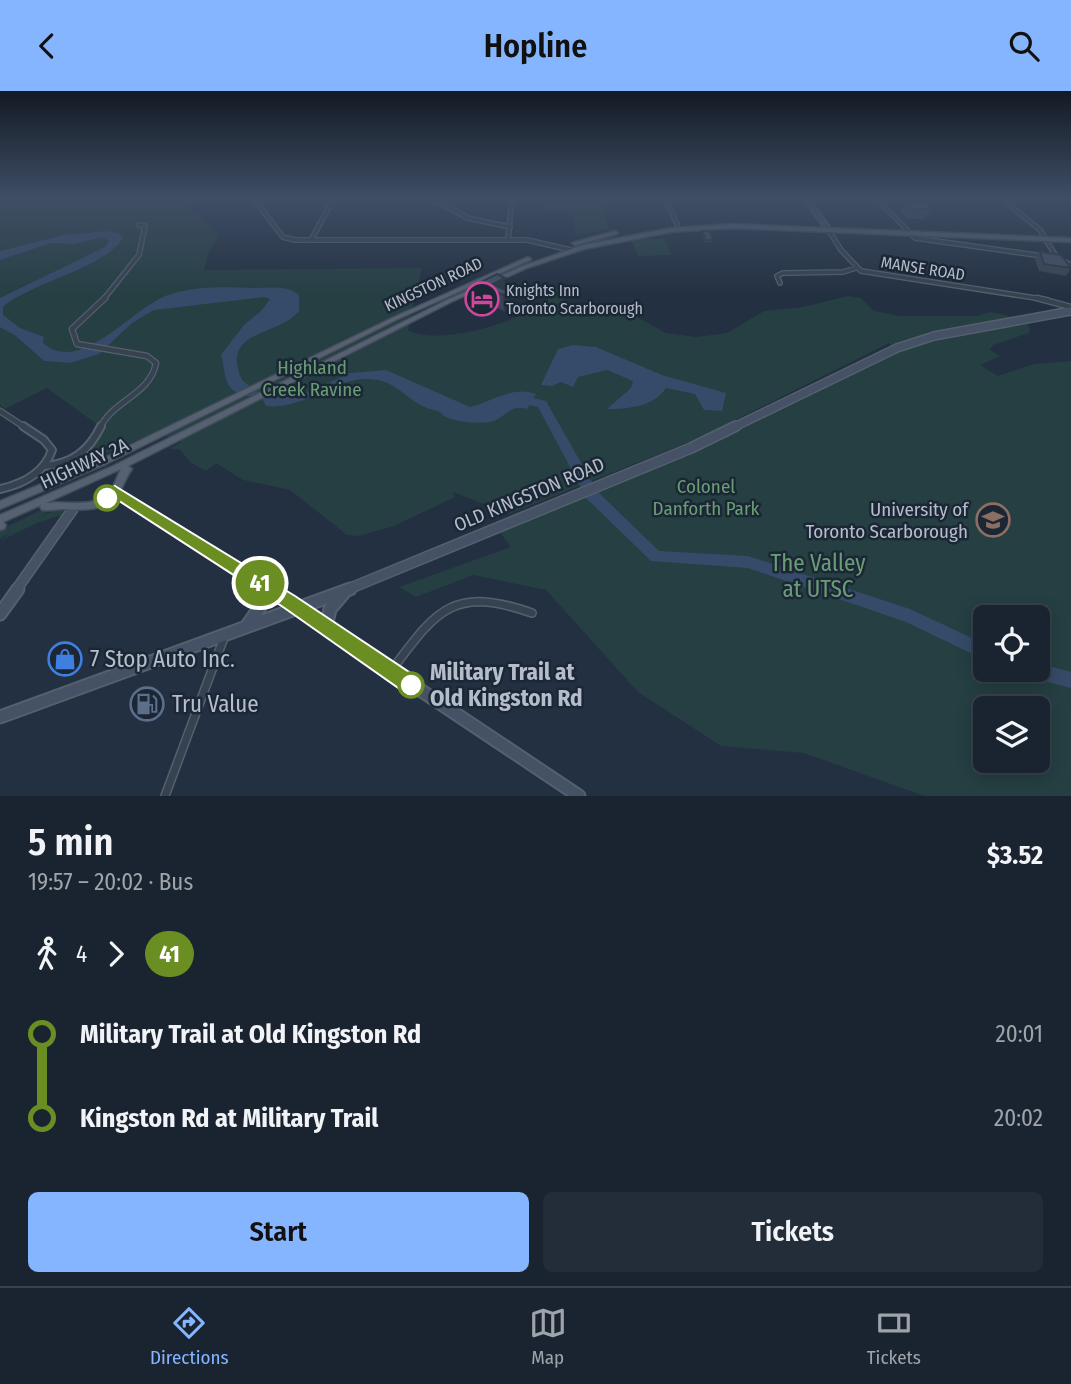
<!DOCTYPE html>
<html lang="en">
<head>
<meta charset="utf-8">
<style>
	:root { --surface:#1a2431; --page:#232c39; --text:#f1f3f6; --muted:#9fa4ab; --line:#38414d; --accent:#85b5ff }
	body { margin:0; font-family:"Fira Sans Condensed",sans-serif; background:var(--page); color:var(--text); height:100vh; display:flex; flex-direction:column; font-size:26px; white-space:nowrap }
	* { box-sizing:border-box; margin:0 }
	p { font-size:23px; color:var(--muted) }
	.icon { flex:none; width:38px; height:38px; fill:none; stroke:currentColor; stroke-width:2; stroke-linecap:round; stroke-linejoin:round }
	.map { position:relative; height:705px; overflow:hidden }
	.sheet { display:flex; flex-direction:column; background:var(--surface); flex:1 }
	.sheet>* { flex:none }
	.badge { padding:0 14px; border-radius:23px; font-size:24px; line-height:46px }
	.fabs { position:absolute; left:973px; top:514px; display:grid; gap:14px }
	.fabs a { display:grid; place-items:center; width:77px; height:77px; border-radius:10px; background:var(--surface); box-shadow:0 4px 18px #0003,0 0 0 2px var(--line); font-size:35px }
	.map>.badge { position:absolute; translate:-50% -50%; box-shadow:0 0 0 4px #fff }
	.legs { display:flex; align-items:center; gap:10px; height:77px; padding:0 28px; font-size:23px }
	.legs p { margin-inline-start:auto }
	.summary { display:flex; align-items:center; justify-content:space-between; height:119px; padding:0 28px }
	h1 { font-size:38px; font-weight:600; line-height:52px }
	.button { display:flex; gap:14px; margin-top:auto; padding:14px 28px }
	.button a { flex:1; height:80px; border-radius:10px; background:var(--accent); color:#111; font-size:28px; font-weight:600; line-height:80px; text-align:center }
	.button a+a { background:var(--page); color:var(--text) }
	ul { padding:0 28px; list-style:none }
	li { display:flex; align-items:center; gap:24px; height:84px; font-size:26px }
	li i { display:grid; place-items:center; width:10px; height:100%; margin:0 9px; background:currentColor }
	li i::after { content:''; width:18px; height:18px; margin:-9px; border:5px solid; border-radius:50%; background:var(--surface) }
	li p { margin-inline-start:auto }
	li:first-child i { background:linear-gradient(#0000 50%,currentColor 0) }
	li:last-child i { background:linear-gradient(currentColor 50%,#0000 0) }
	header { display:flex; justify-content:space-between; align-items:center; height:91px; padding:0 28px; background:var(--accent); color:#111; font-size:32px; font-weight:600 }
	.menu { display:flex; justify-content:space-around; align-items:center; height:98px; border-top:2px solid var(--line); background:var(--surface); font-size:19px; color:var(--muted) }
	.menu a { display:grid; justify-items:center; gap:4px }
	.menu .current { color:var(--accent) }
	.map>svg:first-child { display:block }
	.green { fill:#253f42; fill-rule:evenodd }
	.water { fill:#364b69 }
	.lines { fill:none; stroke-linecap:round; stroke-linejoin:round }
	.river { fill:#364b69; fill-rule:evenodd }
	.street-far3-casing { stroke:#55606e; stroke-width:6 }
	.street-far2-casing { stroke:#55606e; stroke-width:7 }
	.street-far1-casing { stroke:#55606e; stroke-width:10 }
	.street-casing { stroke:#55606e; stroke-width:10 }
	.secondary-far3-casing { stroke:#55606e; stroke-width:8 }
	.secondary-far2-casing { stroke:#55606e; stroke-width:10 }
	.secondary-far1-casing { stroke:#55606e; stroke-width:12 }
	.secondary-casing { stroke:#55606e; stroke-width:15 }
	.primary-casing { stroke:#414b5a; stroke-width:3 }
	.street-far3 { stroke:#374250; stroke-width:3.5 }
	.street-far2 { stroke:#374250; stroke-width:4.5 }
	.street-far1 { stroke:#374250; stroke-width:6 }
	.street { stroke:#374250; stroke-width:7 }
	.secondary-far3 { stroke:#455164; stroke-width:5 }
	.secondary-far2 { stroke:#455164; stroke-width:7 }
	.secondary-far1 { stroke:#455164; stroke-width:9 }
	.secondary { stroke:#455164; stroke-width:11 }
	.primary { fill:#556171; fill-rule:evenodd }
	.wall { fill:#394555 }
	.shaded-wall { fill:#2e3845 }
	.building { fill:#425063; stroke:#2e3845; stroke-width:2 }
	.line-1 { fill:#6b8e23; stroke:#fff; stroke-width:2 }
	.stop-1-dot { fill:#fff; stroke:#6b8e23; stroke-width:3.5 }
	.labels { text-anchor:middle; stroke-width:5; stroke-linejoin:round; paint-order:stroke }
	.far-street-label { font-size:16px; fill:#b4bdcb; stroke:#1c2736 }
	.far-poi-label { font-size:16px; fill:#b4bdcb; stroke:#1c2736; text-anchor:start }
	.park-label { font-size:19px; fill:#699e75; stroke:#1c2736 }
	.street-label { font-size:19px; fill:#b4bdcb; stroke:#1c2736 }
	.poi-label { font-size:19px; fill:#b4bdcb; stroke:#1c2736; text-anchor:end }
	.near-park-label { font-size:23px; fill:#699e75; stroke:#1c2736 }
	.near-poi-label { font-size:23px; fill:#b4bdcb; stroke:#1c2736; text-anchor:start }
	.near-stop-label { font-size:23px; font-weight:bold; fill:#b4bdcb; stroke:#1c2736; text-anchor:start }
</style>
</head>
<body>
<header><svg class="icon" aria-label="back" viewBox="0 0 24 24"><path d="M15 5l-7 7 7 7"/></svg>Hopline<svg class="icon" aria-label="search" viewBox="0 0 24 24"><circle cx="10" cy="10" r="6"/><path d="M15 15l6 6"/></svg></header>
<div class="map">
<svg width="1071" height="705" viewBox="0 0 1071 705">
	<rect width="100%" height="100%" fill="#233041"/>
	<!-- green -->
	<path class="green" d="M0 107H193L190 115 219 145 208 162 204 179 422 177 408 239C437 255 518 233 540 211H548V195H562L564 211 624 219 666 242 696 246 727 242 764 220 803 216 848 205 861 207 874 220 901 225H977L990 221 1006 224 1026 232 1030 237 1029 242 993 254 990 259 1000 265 980 274 998 285 1034 273 1071 270V705H924L804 662 721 655 638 601 546 499 473 484 416 506 399 496 511 456 498 439 674 366 892 255 889 252 699 347 509 423 453 401 455 406 394 435 359 445 347 444 290 399 243 389 216 372 206 380 191 372 179 358H169L181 351 156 341 42 390 40 385C74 369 88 371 105 335L98 334 47 297 5 318 0 314ZM985 527H1038V579H985ZM985 618H1038V670H985Z
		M545 107H630L631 112H603L609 138 576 144 573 121H544Z
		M631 148H665L671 164 638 165Z
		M57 416 41 425 61 417 64 419 62 424 37 432 0 450 11 441 0 448V439L41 419Z"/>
	<!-- water -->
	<path class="water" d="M107 140 119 142 123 146C109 176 31 191 3 216V224L20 237 44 246 43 252C81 285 131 217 168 204 196 195 224 196 253 197 268 197 287 194 299 204V220C279 246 219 238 242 289L258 301 287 305 306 302 350 282 386 279 470 316C492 311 512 294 536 303L527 318C510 313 507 325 494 330 481 334 457 331 446 326 443 325 441 321 437 320 434 318 430 319 427 317 403 307 396 287 364 288 330 290 302 319 266 315L262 307C255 305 246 306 240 303 222 296 226 279 221 264L244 234 261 220 270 208 264 206 154 219 132 232 99 263 70 272 44 270 16 245 0 236V207L105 156 109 150 102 146 74 153 51 152 0 169V160L64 144Z
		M573 254 596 256 662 284 726 302 722 320 704 319 695 303 666 297C654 316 628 318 607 318L631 297 633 290 607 279 578 286 573 296 561 291 552 295 541 294 558 258Z"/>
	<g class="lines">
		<!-- river -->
		<path class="river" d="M516 303 546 310 597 400 659 460 748 465 910 518 985 553V569L906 531 748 477 651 470 587 408 538 316 512 310 510 307Z
			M1038 572 1071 581V597L1026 585 1024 579H1038Z"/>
		<defs>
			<path id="street-far3" d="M253 107 283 146 295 149H527L571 159
				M431 107 468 127 510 136
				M665 107 677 133
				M876 107 915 147 1043 165
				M1001 107 1040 139 1057 167 1071 174
				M828 138 841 159 861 180 1048 209
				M311 149 334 107
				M508 149 512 107
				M780 192 777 185 783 182 843 181 856 177
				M103 209 139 164 145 135 139 134"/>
			<path id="street-far2" d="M1037 207 1071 216
				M0 320 26 337
				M100 337C113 309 150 304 156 272L147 265 77 253 72 238 105 207"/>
			<path id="street-far1" d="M44 375C72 373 89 360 101 335
				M0 398C23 393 44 383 52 359L44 349 23 335"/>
			<path id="street" d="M391 580C436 520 452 494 532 522
				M165 705 225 544"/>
			<path id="secondary-far3" d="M806 107 828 138"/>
			<path id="secondary-far2" d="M732 337 897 257 934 245 1071 220"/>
			<path id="secondary-far1" d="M115 401 272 499
				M260 492V499
				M16 499 73 418
				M346 499 691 357 736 335"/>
			<path id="secondary" d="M269 498 579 705
				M0 523 18 498
				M246 536 260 516V498
				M326 536 330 518 343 503
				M0 626 350 498"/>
			<path id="primary" d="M733 133 1071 147V151L733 137 671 141 584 158 527 177 451 211 128 375 132 378C126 386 124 394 119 402 106 421 83 419 63 418 56 418 49 420 42 419L40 416 41 414 3 431 6 434 4 438 0 439V424L111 376 447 209 523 175 583 154 671 137ZM121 378C117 385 115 393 111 399 96 419 67 409 46 412Z
				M615 140 618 142 617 143 575 154 572 152Z
				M528 166 531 168 530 169 398 228 106 373 0 418V410L100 369 394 226Z"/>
		</defs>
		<!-- street-far3 casing -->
		<use href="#street-far3" class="street-far3-casing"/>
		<!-- street-far2 casing -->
		<use href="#street-far2" class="street-far2-casing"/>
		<!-- street-far1 casing -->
		<use href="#street-far1" class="street-far1-casing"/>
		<!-- street casing -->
		<use href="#street" class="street-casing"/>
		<!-- secondary-far3 casing -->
		<use href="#secondary-far3" class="secondary-far3-casing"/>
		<!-- secondary-far2 casing -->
		<use href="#secondary-far2" class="secondary-far2-casing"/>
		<!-- secondary-far1 casing -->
		<use href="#secondary-far1" class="secondary-far1-casing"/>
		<!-- secondary casing -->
		<use href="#secondary" class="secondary-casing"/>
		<!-- primary casing -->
		<use href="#primary" class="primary-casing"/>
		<!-- street-far3 -->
		<use href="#street-far3" class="street-far3"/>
		<!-- street-far2 -->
		<use href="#street-far2" class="street-far2"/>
		<!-- street-far1 -->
		<use href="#street-far1" class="street-far1"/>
		<!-- street -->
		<use href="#street" class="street"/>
		<!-- secondary-far3 -->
		<use href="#secondary-far3" class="secondary-far3"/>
		<!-- secondary-far2 -->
		<use href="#secondary-far2" class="secondary-far2"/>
		<!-- secondary-far1 -->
		<use href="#secondary-far1" class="secondary-far1"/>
		<!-- secondary -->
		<use href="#secondary" class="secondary"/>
		<!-- primary -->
		<use href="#primary" class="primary"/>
	</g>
	<!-- wall -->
	<path class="wall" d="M906 112 933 118 928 128H908L901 121Z
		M702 140 713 149 712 151H705L702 143Z
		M1040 161 1071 177 1066 185 1039 180 1035 168Z
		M505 187V200L509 201V217L504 220 478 208 477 193Z"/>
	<!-- shaded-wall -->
	<path class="shaded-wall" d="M933 118 928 128H924L929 119Z
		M505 187V202L493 193Z
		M509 201V217L504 220 503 204Z"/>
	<!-- building -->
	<path class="building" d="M906 112H926L933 118H912Z
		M702 140H709L713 149H706Z
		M1040 161 1061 164 1071 177 1044 173Z
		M497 183 505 187 493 193 509 201 503 204 477 193Z"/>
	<!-- sky -->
	<linearGradient id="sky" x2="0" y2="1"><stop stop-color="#131a24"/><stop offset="0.52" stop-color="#3f4e65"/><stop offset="1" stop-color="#3f4e65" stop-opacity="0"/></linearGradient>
	<rect width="1071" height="206" fill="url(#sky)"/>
	<!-- line-1 -->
	<path class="line-1" d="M115 395 295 505 418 587 421 594 418 601 411 603 404 601 283 516 116 408 107 413 101 411V403Z"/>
	<!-- icons -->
	<defs>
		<symbol id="hotel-ring" viewBox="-11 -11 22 22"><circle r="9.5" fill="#1c2736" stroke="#d1479c" stroke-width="1.5"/><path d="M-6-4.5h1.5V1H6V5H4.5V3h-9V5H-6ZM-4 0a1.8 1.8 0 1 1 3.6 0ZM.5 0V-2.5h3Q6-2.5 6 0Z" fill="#d1479c"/></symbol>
		<symbol id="university-ring" viewBox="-11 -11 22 22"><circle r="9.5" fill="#1c2736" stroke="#8d6e63" stroke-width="1.5"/><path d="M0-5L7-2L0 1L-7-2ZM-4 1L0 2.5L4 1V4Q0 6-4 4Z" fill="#8d6e63"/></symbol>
		<symbol id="shop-ring" viewBox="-11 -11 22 22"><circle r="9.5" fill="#1c2736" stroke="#3f7fe0" stroke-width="1.5"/><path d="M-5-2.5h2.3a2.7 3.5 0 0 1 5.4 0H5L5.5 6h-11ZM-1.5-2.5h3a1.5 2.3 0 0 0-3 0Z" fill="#3f7fe0"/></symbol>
		<symbol id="fuel-ring" viewBox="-11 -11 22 22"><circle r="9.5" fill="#1c2736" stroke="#5c6f8a" stroke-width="1.5"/><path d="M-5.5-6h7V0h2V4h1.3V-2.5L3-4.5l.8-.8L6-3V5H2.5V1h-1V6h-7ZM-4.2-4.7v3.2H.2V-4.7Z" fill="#5c6f8a"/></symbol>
	</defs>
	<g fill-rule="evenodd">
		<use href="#hotel-ring" x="463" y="189" width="38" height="38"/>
		<use href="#university-ring" x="974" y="410" width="38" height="38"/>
		<use href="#shop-ring" x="46" y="549" width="38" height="38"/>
		<use href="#fuel-ring" x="128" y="594" width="38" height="38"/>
	</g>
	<!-- markers -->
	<g class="stop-1-dot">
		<circle cx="107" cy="407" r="12"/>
		<circle cx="411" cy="594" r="12"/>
	</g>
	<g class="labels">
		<!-- far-street labels -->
		<g class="far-street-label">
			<text transform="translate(923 177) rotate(9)" y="6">MANSE ROAD</text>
			<text transform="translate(433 193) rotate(-25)" y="6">KINGSTON ROAD</text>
		</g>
		<!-- far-poi labels -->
		<g class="far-poi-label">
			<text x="506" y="205">Knights Inn<tspan x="506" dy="18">Toronto Scarborough</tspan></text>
		</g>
		<!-- park labels -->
		<g class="park-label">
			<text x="312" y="283">Highland<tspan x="312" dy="22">Creek Ravine</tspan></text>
			<text x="706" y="402">Colonel<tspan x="706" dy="22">Danforth Park</tspan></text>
		</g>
		<!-- street labels -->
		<g class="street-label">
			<text transform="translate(84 372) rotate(-25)" y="7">HIGHWAY 2A</text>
			<text transform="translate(529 403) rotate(-23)" y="7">OLD KINGSTON ROAD</text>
		</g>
		<!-- poi labels -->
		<g class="poi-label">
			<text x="968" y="425">University of<tspan x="968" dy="22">Toronto Scarborough</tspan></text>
		</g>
		<!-- near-park labels -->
		<g class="near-park-label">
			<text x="818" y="480">The Valley<tspan x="818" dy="26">at UTSC</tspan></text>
		</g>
		<!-- near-poi labels -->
		<g class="near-poi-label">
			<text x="90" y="576">7 Stop Auto Inc.</text>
			<text x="172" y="621">Tru Value</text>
		</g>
		<!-- near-stop labels -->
		<g class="near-stop-label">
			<text x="430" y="589">Military Trail at<tspan x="430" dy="26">Old Kingston Rd</tspan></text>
		</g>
	</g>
</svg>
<div class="fabs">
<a><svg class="icon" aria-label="locate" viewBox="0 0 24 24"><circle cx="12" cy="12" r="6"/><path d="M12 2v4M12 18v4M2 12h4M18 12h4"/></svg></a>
<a><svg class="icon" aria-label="layers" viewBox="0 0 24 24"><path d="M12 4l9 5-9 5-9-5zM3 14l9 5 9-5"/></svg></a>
</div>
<b class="badge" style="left:260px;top:492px;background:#6b8e23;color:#fff">41</b>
</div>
<section class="sheet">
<div class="summary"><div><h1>5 min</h1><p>19:57 – 20:02 · Bus</p></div><b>$3.52</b></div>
<div class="legs"><svg class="icon" aria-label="walk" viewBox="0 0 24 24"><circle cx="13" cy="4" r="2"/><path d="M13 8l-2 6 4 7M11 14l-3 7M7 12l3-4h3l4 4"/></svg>4<svg class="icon" aria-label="forward" viewBox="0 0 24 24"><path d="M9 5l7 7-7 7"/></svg><b class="badge" style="background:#6b8e23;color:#fff">41</b></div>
<ul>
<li><i style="color:#6b8e23"></i><b>Military Trail at Old Kingston Rd</b><p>20:01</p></li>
<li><i style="color:#6b8e23"></i><b>Kingston Rd at Military Trail</b><p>20:02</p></li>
</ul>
<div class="button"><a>Start</a><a>Tickets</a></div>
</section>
<nav class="menu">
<a class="current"><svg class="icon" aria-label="directions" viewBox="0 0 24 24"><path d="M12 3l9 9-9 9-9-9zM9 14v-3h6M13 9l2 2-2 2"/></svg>Directions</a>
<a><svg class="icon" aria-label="map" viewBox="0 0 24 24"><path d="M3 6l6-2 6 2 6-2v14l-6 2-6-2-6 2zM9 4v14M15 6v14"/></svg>Map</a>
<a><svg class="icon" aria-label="tickets" viewBox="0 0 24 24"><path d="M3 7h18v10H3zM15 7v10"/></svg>Tickets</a>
</nav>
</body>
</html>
